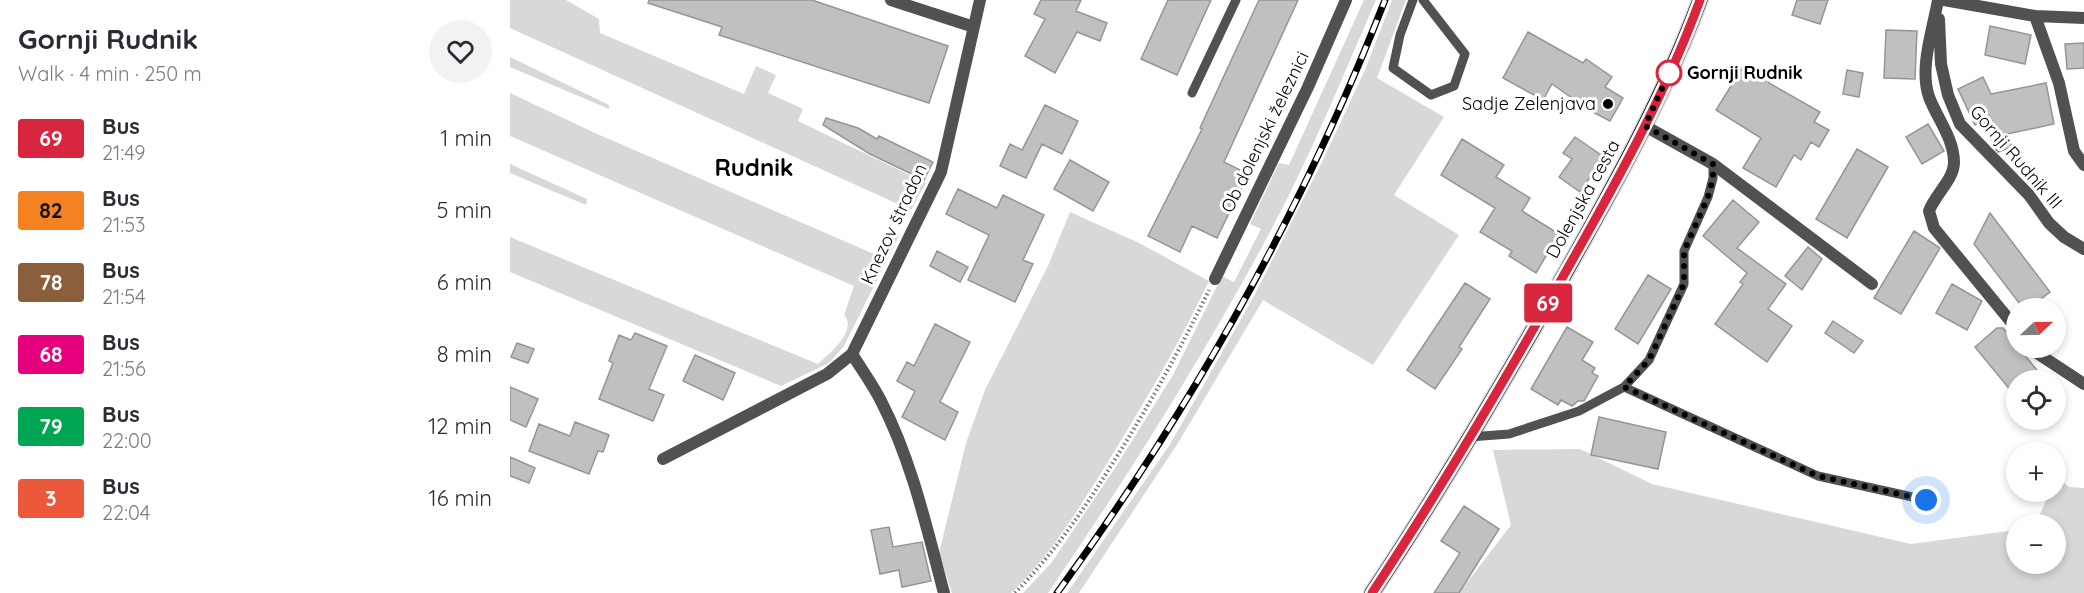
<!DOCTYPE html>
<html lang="en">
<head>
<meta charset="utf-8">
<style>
	:root { --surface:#fff; --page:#f2f2f3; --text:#2b2b33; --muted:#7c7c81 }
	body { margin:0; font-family:Quicksand,sans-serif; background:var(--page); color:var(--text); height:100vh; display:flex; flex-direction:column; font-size:22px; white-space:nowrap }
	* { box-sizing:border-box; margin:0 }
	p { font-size:20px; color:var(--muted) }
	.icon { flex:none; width:33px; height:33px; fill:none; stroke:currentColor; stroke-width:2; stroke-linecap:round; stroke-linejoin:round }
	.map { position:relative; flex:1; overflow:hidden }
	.side { display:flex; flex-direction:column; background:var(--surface); width:510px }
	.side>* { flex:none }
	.badge { padding:0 12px; border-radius:4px; font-size:21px; line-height:39px }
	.needle { width:39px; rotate:68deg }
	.tools { position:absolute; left:1496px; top:298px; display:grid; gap:12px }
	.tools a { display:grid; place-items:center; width:60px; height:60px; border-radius:50%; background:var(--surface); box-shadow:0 3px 9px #0003; font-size:30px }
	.you { position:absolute; width:30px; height:30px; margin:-15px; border:4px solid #fff; border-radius:50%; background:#1a73e8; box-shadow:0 0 0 9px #1a73e833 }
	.map>.badge { position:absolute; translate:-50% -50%; box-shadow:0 0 0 3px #fff }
	.round { display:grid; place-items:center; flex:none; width:63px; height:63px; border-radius:32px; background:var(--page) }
	.head { display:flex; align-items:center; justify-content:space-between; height:102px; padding:0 18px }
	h1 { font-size:28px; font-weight:800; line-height:45px }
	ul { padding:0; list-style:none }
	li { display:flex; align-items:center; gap:18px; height:72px; padding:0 18px }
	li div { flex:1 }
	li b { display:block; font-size:22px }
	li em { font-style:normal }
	li .badge { min-width:66px; font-weight:700; text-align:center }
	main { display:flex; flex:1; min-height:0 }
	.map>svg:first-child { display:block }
	.green { fill:#d8d8d8 }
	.building { fill:#c0c0c0; stroke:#959595; stroke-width:1.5 }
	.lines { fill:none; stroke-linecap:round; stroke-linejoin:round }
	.primary-casing { stroke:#dbdbdb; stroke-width:18 }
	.path { stroke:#737373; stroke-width:4; stroke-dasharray:1.5 3; stroke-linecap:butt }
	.lane { stroke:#515151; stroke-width:9 }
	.street { stroke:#515151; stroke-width:12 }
	.primary { stroke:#000; stroke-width:15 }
	.rail-casing { stroke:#000; stroke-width:7 }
	.rail { stroke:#fff; stroke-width:4.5; stroke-dasharray:14; stroke-linecap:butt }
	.line-casing { stroke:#fff; stroke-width:14 }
	.line { stroke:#d7263d; stroke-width:9 }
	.walk { stroke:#000; stroke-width:6; stroke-dasharray:0 10.8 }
	.stop-dot { fill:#fff; stroke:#d7263d; stroke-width:3 }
	.poi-dot { fill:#000; stroke:#fff; stroke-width:2 }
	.labels { text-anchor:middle; stroke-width:6; stroke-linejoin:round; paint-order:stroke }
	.stop-label { font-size:18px; font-weight:bold; fill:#000; stroke:#fff; text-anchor:start }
	.poi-label { font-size:18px; fill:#000; stroke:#fff; text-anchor:end }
	.street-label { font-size:18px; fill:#000; stroke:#fff }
	.district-label { font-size:24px; font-weight:bold; fill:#000; stroke:#fff }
</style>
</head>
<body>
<main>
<section class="side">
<div class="head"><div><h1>Gornji Rudnik</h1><p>Walk · 4 min · 250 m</p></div><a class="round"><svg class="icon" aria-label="heart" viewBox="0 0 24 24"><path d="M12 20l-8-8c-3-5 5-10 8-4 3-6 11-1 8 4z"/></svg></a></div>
<ul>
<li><span class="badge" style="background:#d7263d;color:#fff">69</span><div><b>Bus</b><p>21:49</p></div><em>1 min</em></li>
<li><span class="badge" style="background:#f58220;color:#111">82</span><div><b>Bus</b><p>21:53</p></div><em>5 min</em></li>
<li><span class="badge" style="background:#8b5e3c;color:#fff">78</span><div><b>Bus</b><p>21:54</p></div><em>6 min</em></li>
<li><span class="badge" style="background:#e6007e;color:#fff">68</span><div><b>Bus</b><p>21:56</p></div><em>8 min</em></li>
<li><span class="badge" style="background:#00a651;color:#fff">79</span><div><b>Bus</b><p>22:00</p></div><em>12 min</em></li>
<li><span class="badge" style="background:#ec593a;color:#fff">3</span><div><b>Bus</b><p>22:04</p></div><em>16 min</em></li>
</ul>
</section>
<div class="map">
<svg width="1574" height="593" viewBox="0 0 1574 593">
	<rect width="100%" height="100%" fill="#fff"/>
	<!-- green -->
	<path class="green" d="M0 0H56L89 19 90 33 234 94 246 66 266 75 258 93 293 109 288 121 416 183 401 210 0 28Z
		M854 0H866C832 78 800 157 760 232 693 357 618 476 538 593H513L542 562 607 465 663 375 712 276 724 282 751 229 740 224 769 163 779 165Z
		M882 0H896L867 78 934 117 884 195 949 235 863 365 753 300 668 443 569 593H557L659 446 744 296 811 164 855 70Z
		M0 57 99 105V109L0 67Z
		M0 93 85 133 371 257 381 234H390L334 346 319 363 271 386 0 272V237L308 364C319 354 348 331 334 315L344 286 0 136Z
		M0 164 77 199 76 205 0 173Z
		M560 212 629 243 699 281C670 342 636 400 601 457 571 505 542 554 501 593H442L429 553 456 443 475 390 538 266Z
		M1070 449 1142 484 1401 544 1506 530V564H1545V525H1525L1540 492H1545L1547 477 1559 487 1574 488V593H949L1001 525 983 450Z"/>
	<!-- building -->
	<path class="building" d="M139 0H302L438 46 419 103 209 35 212 27 138 3Z
		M531 0H571L566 11 597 23 590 41 567 32 545 73 515 56 535 19 524 14Z
		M658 0H701L667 75 631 59Z
		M749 0H788L714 162 738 174 707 238 682 226 670 252 638 236 692 129 690 128Z
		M1287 0H1318L1310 24 1282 15Z
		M1480 26 1521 35 1515 64 1475 55Z
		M1376 30 1407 31 1405 79 1374 78Z
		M1018 32 1073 63 1076 59 1102 77 1095 87 1113 98 1100 121 1079 110 1042 84 1033 100 993 78Z
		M1574 43V68L1557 69 1555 44Z
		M1234 65 1260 80 1259 83 1310 112 1304 122 1319 130 1309 147 1301 142 1291 160 1284 155 1266 187 1233 168 1251 138 1206 110Z
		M1337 70 1353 73 1349 97 1333 94Z
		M1473 77 1481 94 1536 83 1544 124 1497 134 1502 147 1488 152 1484 147 1474 121 1465 125 1448 89Z
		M535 105 568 121 552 154 532 144 516 178 490 166 500 144 512 150Z
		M316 118 348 128 367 139 369 136 423 162 414 180 360 154 313 125Z
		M1418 124 1434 151 1412 164 1396 137Z
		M1065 137 1094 157 1070 192 1049 177 1062 159 1053 153Z
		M952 139 994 165 986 177 1020 198 1012 211 1049 234 1026 273 999 256 1002 251 970 232 985 208 931 175Z
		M1347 149 1378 167 1337 238 1306 219Z
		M560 160 599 182 583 211 544 189Z
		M448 189 487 208 493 195 534 215 513 260 523 264 505 302 458 280 479 235 436 214Z
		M1223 200 1249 222 1227 248 1276 284 1258 309 1282 326 1257 362 1205 324 1233 284 1230 282 1237 273 1193 236Z
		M1480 213 1540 292 1519 308H1513L1464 244Z
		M1404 231 1430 248 1391 314 1364 298Z
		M1298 247 1312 259 1292 290 1275 276Z
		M427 251 458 267 450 282 420 266Z
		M1138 275 1161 289 1128 344 1105 329Z
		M955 283 980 299 949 347 952 349 925 389 897 370Z
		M1442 284 1472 301 1457 330 1426 313Z
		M1323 321 1353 341 1344 353 1315 333Z
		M425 324 460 342 430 402 448 412 435 440 392 417 405 391 387 381 397 362 404 366Z
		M1057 327 1083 342 1072 360 1085 368 1082 373 1088 376 1074 401H1068L1062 406 1051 400 1048 405 1021 389Z
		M1487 328H1493L1506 344V348H1509L1531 375 1523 381H1506V397L1465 347Z
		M125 333 157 346 139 389 154 395 143 421 89 399 103 363 99 361 109 335 121 340Z
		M7 343 24 349 18 363 1 357Z
		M185 355 225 373 213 400 173 381Z
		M0 387 28 399 16 427 0 420Z
		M1089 417 1156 432 1148 469 1081 455Z
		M65 422 99 435 93 452 88 451 79 474 19 451 29 424 60 436Z
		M0 457 25 468 19 483 0 476Z
		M954 506 989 529 949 593H924L950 553 931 541Z
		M379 527 383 547 412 542 421 581 392 587 389 570 370 574 361 530Z"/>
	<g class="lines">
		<defs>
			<path id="primary" d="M862 593C930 491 992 385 1053 277 1103 188 1154 97 1190 0"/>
		</defs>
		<!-- primary casing -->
		<use href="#primary" class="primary-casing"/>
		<!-- path -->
		<path class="path" d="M505 593C542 555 571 514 599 469 636 411 669 352 699 290"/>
		<!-- lane -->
		<path class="lane" d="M903 0 890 35 883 68 921 95 944 86 955 54 913 0
			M682 93 726 0
			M1114 387 1308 476 1416 500
			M960 437 999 434 1069 411 1114 387 1139 360 1174 284V251L1198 197 1203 178V164"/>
		<!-- street -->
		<path class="street" d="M381 0 464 27
			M1428 0C1423 29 1409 68 1419 97 1427 118 1444 139 1444 162 1444 180 1425 194 1419 211L1424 228 1506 328
			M1434 0 1525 16 1574 18
			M1525 16 1549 83 1564 151 1574 165
			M1429 19 1431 64 1438 95 1450 124 1519 195 1539 223 1554 237 1574 249
			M1135 126 1203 164 1362 284
			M705 279 798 87 836 0
			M1522 348 1527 353 1574 384
			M153 459 317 374 342 354
			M434 593C417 529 402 461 371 401 363 385 352 370 342 354L431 172 470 0"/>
		<!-- primary -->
		<use href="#primary" class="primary"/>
		<defs>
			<path id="rail" d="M547 593C680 411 793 210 875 0"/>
		</defs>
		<!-- rail casing -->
		<use href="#rail" class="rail-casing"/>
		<!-- rail -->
		<use href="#rail" class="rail"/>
	</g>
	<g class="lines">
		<defs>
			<path id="line" d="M862 593C931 489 994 382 1055 273 1105 185 1155 96 1190 0"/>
		</defs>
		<!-- line casing -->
		<use href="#line" class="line-casing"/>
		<!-- line -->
		<use href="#line" class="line"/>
		<!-- walk -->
		<path class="walk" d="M1159 73 1160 71 1135 126 1203 164V178L1198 197 1174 251V284L1139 360 1114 387 1308 476 1416 500"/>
	</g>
	<!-- markers -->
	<circle class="stop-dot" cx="1159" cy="73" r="12"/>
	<circle class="poi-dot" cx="1098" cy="104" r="6"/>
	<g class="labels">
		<!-- stop labels -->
		<g class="stop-label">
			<text x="1177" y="79">Gornji Rudnik</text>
		</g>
		<!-- poi labels -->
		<g class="poi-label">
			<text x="1086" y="110">Sadje Zelenjava</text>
		</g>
		<!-- street labels -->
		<g class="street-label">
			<text transform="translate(755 132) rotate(-64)" y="6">Ob dolenjski železnici</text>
			<text transform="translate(1506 157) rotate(49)" y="6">Gornji Rudnik III</text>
			<text transform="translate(1073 199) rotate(-61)" y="6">Dolenjska cesta</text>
			<text transform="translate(384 224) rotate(-65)" y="6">Knezov štradon</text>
		</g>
		<!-- district labels -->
		<g class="district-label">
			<text x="244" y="176">Rudnik</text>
		</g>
	</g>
</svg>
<div class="tools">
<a><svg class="needle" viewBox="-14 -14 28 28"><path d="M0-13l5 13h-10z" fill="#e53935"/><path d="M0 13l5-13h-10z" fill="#7c7c81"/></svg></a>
<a><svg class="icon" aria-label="locate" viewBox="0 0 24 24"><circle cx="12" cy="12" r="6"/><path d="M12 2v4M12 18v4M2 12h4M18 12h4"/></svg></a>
<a>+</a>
<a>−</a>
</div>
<div class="you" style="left:1416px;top:500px"></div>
<b class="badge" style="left:1038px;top:303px;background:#d7263d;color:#fff">69</b>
</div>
</main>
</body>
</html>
